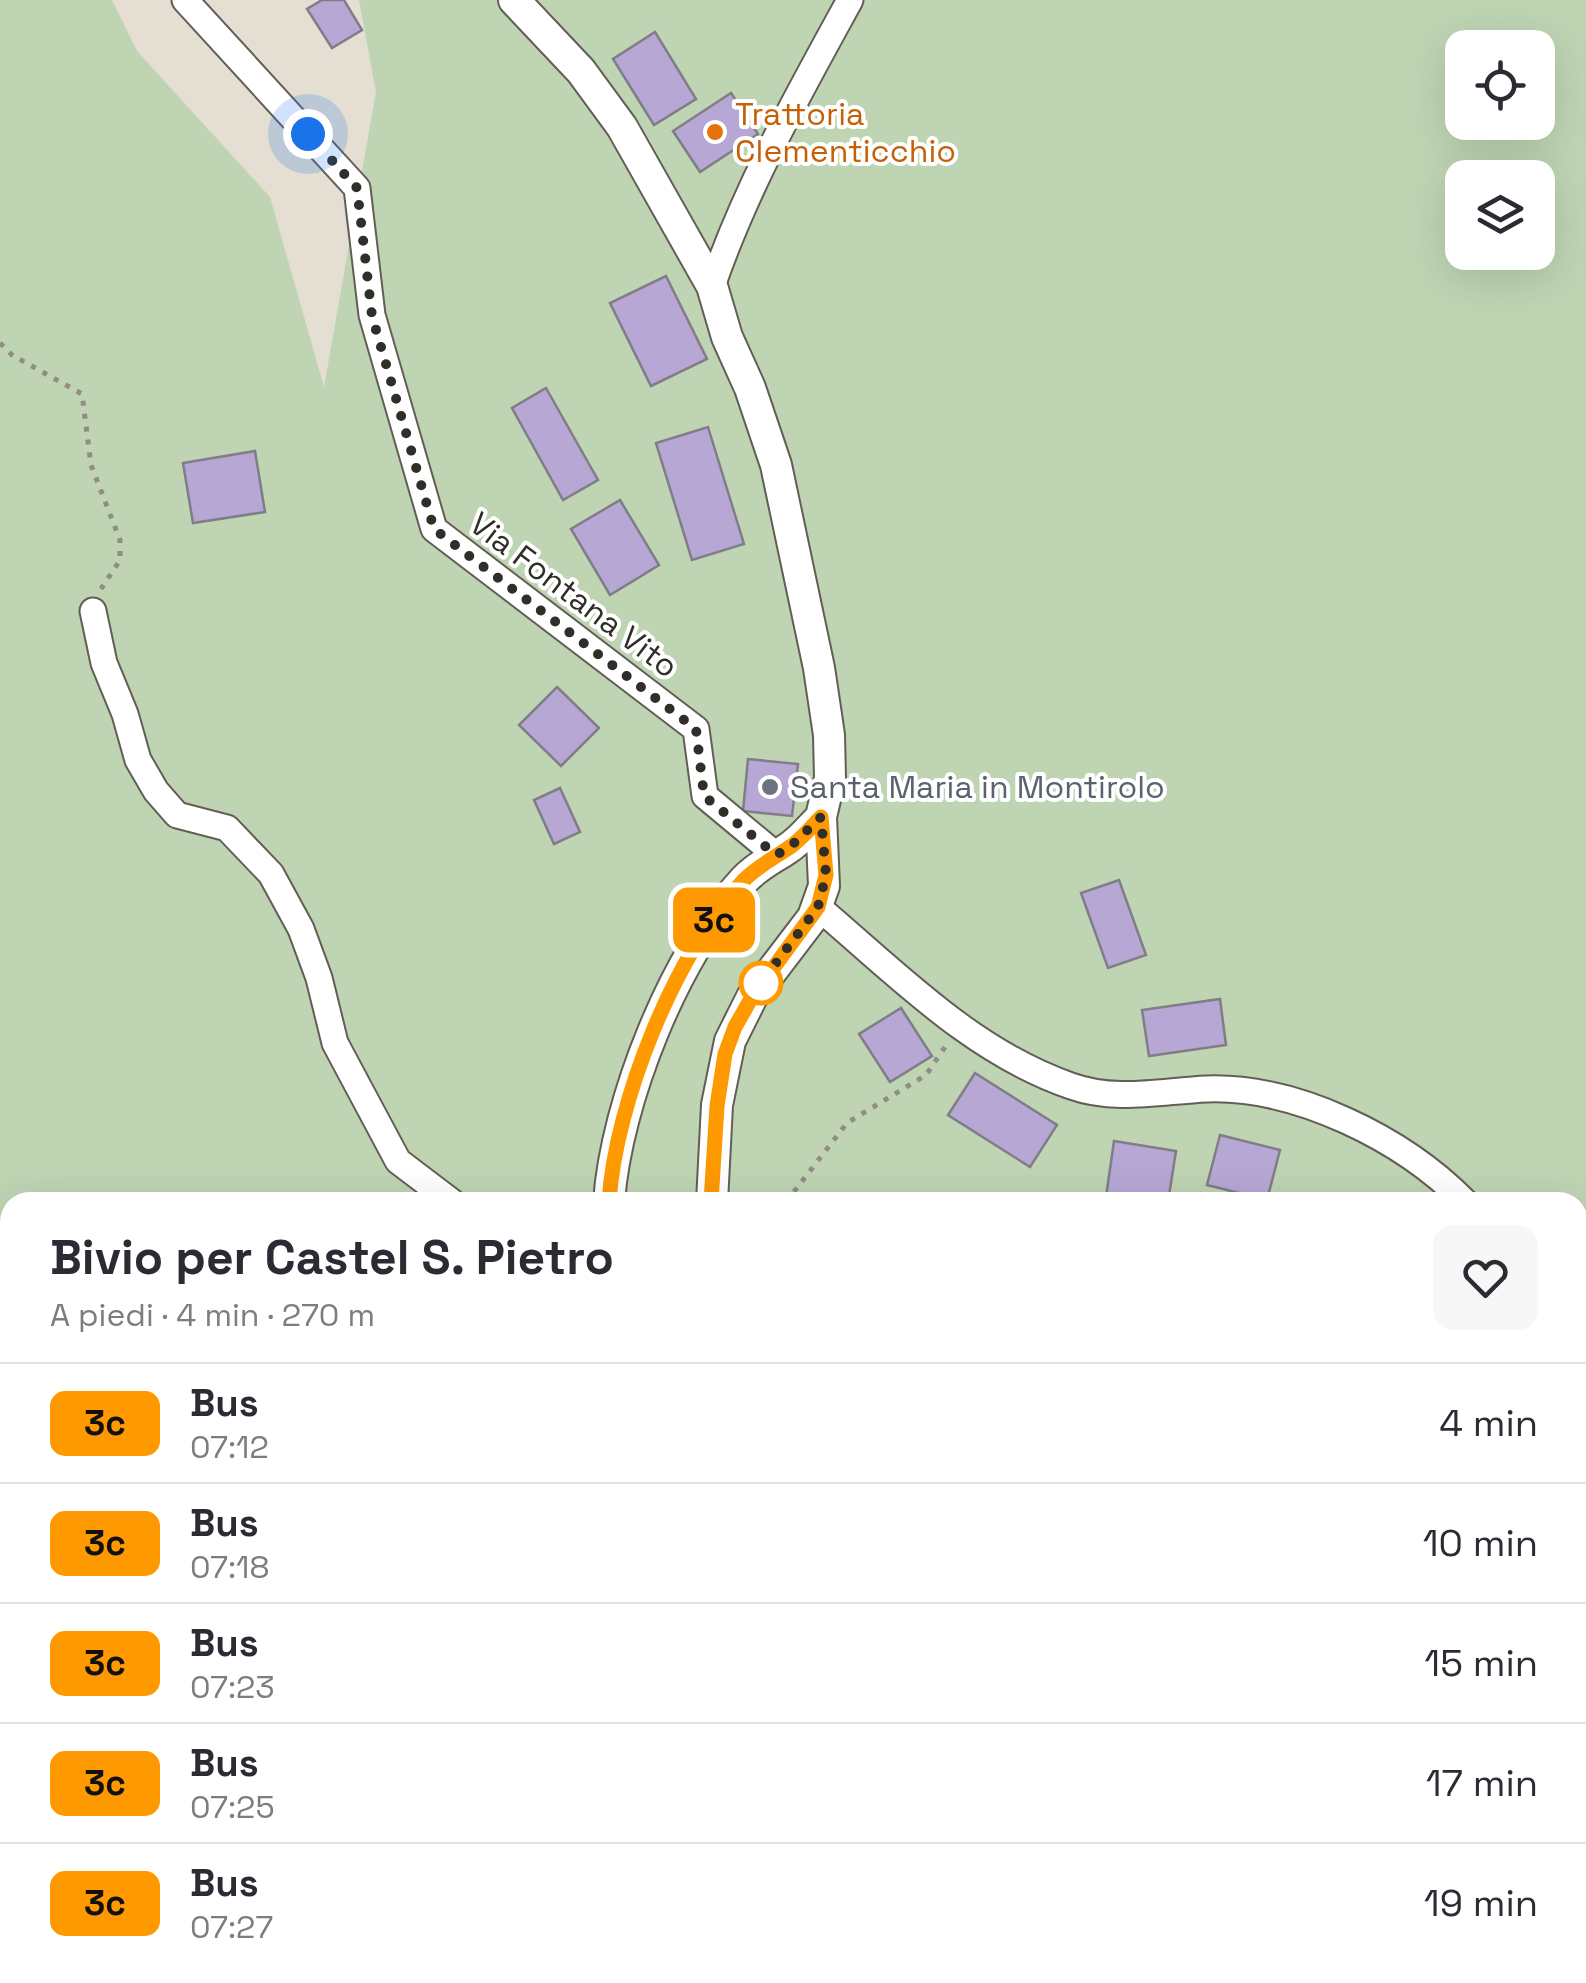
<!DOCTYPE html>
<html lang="it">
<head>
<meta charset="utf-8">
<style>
	:root { --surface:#fff; --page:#f7f7f7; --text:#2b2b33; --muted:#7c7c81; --line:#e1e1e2 }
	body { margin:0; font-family:"Space Grotesk",sans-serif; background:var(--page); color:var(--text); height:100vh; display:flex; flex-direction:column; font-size:38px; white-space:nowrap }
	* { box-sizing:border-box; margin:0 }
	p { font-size:32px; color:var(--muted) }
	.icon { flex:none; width:55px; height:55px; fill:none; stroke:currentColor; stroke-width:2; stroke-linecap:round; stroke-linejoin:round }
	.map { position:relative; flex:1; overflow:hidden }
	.sheet { position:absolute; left:0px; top:1192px; width:1588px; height:792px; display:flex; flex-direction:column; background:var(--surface); border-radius:30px 30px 0 0; box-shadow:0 10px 40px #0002 }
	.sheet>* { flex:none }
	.badge { padding:0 20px; border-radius:15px; font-size:35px; line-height:65px }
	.tools { position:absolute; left:1445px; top:30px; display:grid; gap:20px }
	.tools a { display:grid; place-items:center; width:110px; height:110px; border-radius:20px; background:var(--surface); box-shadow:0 10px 40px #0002; font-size:50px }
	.you { position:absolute; width:50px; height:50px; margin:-25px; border:8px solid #fff; border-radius:50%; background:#1a73e8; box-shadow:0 0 0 15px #1a73e833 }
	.map>.badge { position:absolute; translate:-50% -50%; box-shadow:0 0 0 5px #fff }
	.round { display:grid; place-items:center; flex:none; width:105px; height:105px; border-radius:20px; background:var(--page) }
	.head { display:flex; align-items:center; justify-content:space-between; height:170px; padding:0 50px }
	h1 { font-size:48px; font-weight:800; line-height:75px }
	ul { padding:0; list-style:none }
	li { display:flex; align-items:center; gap:30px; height:120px; padding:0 50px; border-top:2px solid var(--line) }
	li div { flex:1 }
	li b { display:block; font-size:38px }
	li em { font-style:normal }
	li .badge { min-width:110px; font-weight:700; text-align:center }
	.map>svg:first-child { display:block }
	.green { fill:#bed4b3; fill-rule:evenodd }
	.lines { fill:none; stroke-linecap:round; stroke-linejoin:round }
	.stream { stroke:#8ba2cb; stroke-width:9 }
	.building { fill:#b6a7d4; stroke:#807d87; stroke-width:2.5 }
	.minor-casing { stroke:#635e55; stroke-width:29 }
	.tertiary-casing { stroke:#635e55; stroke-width:34 }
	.path { stroke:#918d85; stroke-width:5; stroke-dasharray:5 8; stroke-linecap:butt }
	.minor { stroke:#fff; stroke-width:25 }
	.tertiary { stroke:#fff; stroke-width:30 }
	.line-casing { stroke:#fff; stroke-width:22 }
	.line { stroke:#f90; stroke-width:15 }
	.walk { stroke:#312e2a; stroke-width:10; stroke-dasharray:0 18 }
	.food-dot { fill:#e8710a; stroke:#fff; stroke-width:4 }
	.worship-dot { fill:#6b7280; stroke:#fff; stroke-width:4 }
	.stop-dot { fill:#fff; stroke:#f90; stroke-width:5 }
	.labels { text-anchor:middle; stroke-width:8; stroke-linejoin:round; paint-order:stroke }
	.food-label { font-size:32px; fill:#c56008; stroke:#fff; text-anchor:start }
	.street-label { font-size:32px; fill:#312e2a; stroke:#fff }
	.worship-label { font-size:32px; fill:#5b616d; stroke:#fff; text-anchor:start }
</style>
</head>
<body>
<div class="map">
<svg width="1586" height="1983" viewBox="0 0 1586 1983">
	<rect width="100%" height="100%" fill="#e4ded3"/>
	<!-- green -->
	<path class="green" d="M0 0H112L137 51 270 197 324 387 376 92 359 0H1586V1983H0V1813L10 1804V1975H1578V1202H10V1449L0 1446ZM1462 48H1538V122H1462ZM1462 178H1538V252H1462Z
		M0 1470 10 1474V1746L0 1757Z"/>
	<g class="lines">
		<!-- stream -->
		<path class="stream" d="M913 1975 916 1983"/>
	</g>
	<!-- building -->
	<path class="building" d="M322 0H344L362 30 332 48 307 9Z
		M655 32 696 99 654 125 613 59Z
		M731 93 758 134 700 172 673 131Z
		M666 276 707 359 651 386 610 303Z
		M546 388 598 480 563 500 512 408Z
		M708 427 744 544 692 560 656 443Z
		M255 451 265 512 193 523 183 463Z
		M620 500 659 565 610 595 571 529Z
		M557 687 599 728 561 766 519 725Z
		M748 759 798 764 792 816 743 811Z
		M560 788 580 832 554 844 534 800Z
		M1119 880 1146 955 1108 968 1081 893Z
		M1220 999 1226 1045 1149 1056 1142 1010Z
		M901 1008 932 1056 890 1082 859 1034Z
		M975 1073 1057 1125 1030 1167 948 1115Z
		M1220 1135 1280 1150 1267 1200 1207 1185Z
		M1114 1141 1176 1151 1168 1202 1106 1197Z
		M10 1973V1975H78L67 1983H0Z"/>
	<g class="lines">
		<defs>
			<path id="minor" d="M185 0 357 188 372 315 434 529 696 729 705 796 776 855
				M712 286C747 185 799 93 850 0
				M93 611 104 663 125 714 138 760 156 791 177 815 227 828 271 874 301 929 319 978 335 1043 398 1161 452 1202
				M818 907C897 974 972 1052 1071 1086 1115 1102 1161 1091 1207 1089 1297 1086 1403 1139 1465 1202
				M1578 1316 1586 1321
				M0 1782 10 1772"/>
			<path id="tertiary" d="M514 0 581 71 622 127 712 286 727 337 750 388 776 465 819 668 829 735 830 778 821 817 824 886 813 917 752 997 730 1041 717 1105 712 1202
				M609 1202C616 1102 675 954 744 880 757 866 772 859 787 849 800 841 810 828 821 817
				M0 1459 10 1462
				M0 1918 10 1905
				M272 1975 287 1981 314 1975
				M91 1983 102 1975
				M629 1983 632 1975"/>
		</defs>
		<!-- minor casing -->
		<use href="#minor" class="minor-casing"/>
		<!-- tertiary casing -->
		<use href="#tertiary" class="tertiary-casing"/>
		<!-- path -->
		<path class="path" d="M0 343 12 355 82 394 91 465 120 540V560L101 589
			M786 1202 847 1123 926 1075 945 1047
			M0 1864 10 1858
			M1386 1975 1388 1983"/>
		<!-- minor -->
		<use href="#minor" class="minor"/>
		<!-- tertiary -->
		<use href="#tertiary" class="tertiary"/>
	</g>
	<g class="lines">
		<defs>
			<path id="line" d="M609 1202C615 1104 675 952 744 880 757 867 772 859 787 849 800 841 810 828 821 817L826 875 818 907 752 997 735 1027 725 1054 717 1106 711 1202"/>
		</defs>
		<!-- line casing -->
		<use href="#line" class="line-casing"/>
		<!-- line -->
		<use href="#line" class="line"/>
		<!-- walk -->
		<path class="walk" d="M308 134 357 188 372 316 434 529 696 729 704 796 776 855 789 848 821 817 826 875 818 907 761 983"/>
	</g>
	<!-- markers -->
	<circle class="food-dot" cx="715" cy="132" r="10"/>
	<circle class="worship-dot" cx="770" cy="787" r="10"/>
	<circle class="stop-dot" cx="761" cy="983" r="20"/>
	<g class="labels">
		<!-- food labels -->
		<g class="food-label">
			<text x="735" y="125">Trattoria<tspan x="735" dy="37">Clementicchio</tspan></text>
		</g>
		<!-- street labels -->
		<g class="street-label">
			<text transform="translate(574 595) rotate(37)" y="11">Via Fontana Vito</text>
		</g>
		<!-- worship labels -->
		<g class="worship-label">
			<text x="790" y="798">Santa Maria in Montirolo</text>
		</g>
	</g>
</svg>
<div class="tools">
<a><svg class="icon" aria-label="locate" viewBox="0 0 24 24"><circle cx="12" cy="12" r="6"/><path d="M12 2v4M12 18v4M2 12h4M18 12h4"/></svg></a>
<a><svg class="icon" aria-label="layers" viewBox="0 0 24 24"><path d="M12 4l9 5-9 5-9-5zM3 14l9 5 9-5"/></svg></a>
</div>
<div class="you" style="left:308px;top:134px"></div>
<b class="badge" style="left:714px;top:920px;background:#f90;color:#111">3c</b>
<section class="sheet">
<div class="head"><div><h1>Bivio per Castel S. Pietro</h1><p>A piedi · 4 min · 270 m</p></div><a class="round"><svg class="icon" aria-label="heart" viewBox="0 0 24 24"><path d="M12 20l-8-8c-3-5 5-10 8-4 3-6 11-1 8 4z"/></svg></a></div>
<ul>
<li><span class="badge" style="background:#f90;color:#111">3c</span><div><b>Bus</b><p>07:12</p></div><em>4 min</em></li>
<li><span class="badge" style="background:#f90;color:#111">3c</span><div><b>Bus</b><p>07:18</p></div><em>10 min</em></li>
<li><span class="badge" style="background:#f90;color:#111">3c</span><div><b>Bus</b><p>07:23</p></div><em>15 min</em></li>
<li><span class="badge" style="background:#f90;color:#111">3c</span><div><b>Bus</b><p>07:25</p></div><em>17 min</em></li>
<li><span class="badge" style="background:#f90;color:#111">3c</span><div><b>Bus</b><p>07:27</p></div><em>19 min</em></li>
</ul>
</section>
</div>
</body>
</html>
